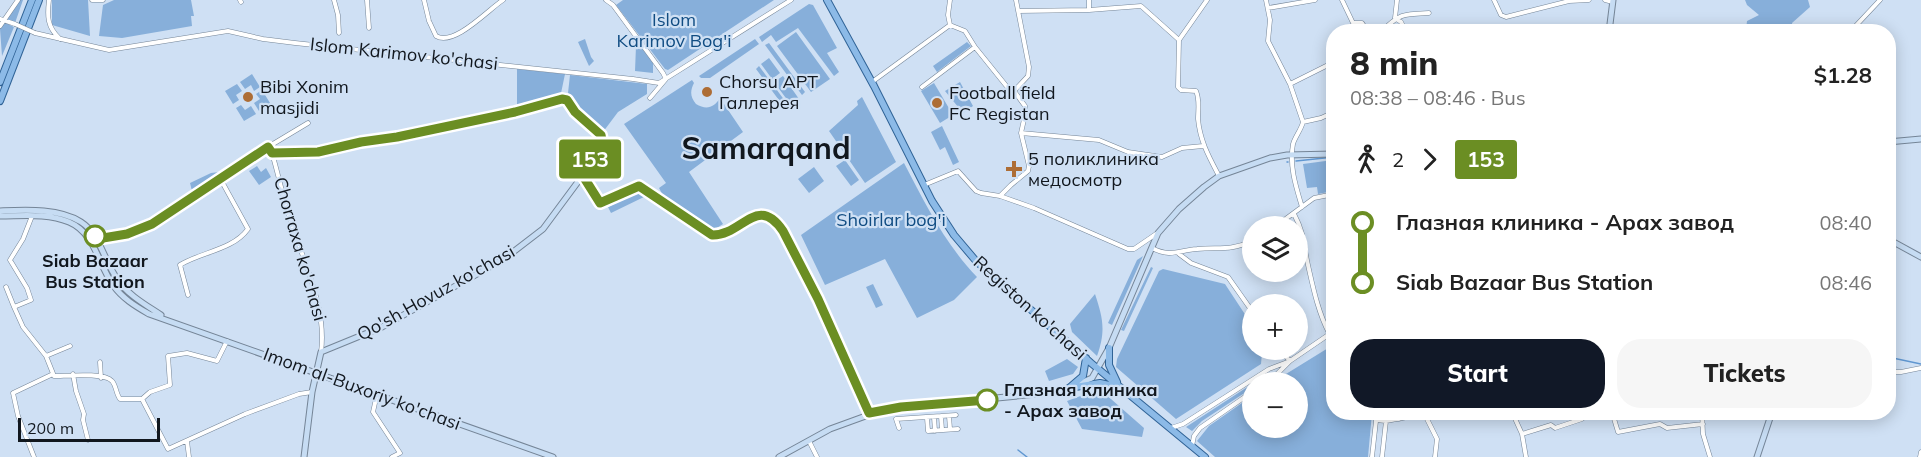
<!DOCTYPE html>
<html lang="en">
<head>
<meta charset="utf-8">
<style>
	:root { --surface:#fff; --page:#f6f6f6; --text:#222; --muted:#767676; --accent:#111827 }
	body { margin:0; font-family:Mulish,sans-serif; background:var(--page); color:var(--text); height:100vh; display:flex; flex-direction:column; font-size:22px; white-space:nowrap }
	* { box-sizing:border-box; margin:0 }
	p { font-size:20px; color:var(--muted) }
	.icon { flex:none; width:33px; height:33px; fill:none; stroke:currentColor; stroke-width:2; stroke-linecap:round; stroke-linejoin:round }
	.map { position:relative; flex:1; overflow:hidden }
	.sheet { position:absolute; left:1326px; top:24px; width:570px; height:396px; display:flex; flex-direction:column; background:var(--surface); border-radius:24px; box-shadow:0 3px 15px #0003 }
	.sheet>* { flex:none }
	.badge { padding:0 12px; border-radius:4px; font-size:21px; line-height:39px }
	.fabs { position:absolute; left:1242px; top:216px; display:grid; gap:12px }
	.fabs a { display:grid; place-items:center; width:66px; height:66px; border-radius:50%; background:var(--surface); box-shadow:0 3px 15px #0003; font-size:30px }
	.scale { position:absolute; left:18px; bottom:15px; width:142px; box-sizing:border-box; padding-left:6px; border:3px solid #11171e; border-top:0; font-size:16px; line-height:21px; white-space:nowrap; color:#11171e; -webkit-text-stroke:4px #cfe0f4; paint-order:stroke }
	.map>.badge { position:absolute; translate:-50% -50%; box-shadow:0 0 0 3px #fff }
	.legs { display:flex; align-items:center; gap:9px; height:66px; padding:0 24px; font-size:20px }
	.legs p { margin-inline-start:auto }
	.headline { display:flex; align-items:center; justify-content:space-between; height:102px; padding:0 24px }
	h1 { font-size:33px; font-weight:800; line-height:45px }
	.primary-button { display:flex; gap:12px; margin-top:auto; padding:12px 24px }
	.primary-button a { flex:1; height:69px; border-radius:24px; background:var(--accent); color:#fff; font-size:24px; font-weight:800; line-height:69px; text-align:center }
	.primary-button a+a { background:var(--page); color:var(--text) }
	ul { padding:0 24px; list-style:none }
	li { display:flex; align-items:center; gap:21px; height:60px; font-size:22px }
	li i { display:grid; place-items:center; width:9px; height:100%; margin:0 8px; background:currentColor }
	li i::after { content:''; width:15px; height:15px; margin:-8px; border:4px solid; border-radius:50%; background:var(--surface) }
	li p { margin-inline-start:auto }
	li:first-child i { background:linear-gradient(#0000 50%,currentColor 0) }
	li:last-child i { background:linear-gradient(currentColor 50%,#0000 0) }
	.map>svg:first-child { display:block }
	.green { fill:#87afda }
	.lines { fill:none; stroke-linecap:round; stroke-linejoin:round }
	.stream { stroke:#6097d1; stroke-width:1.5 }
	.street-casing { stroke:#758597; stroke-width:5 }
	.secondary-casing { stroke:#758597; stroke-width:7 }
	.primary-casing { stroke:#306396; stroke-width:8 }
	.street { stroke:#fff; stroke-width:4 }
	.secondary { stroke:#c6dcf3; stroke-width:5 }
	.primary { stroke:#8cbae7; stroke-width:6 }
	.street-bridge-casing { stroke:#758597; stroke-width:5; stroke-linecap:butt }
	.street-bridge { stroke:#fff; stroke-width:4 }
	.line-1-casing { stroke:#fff; stroke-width:14 }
	.line-1 { stroke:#6b8e23; stroke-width:9 }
	.poi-dot { fill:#ad6d35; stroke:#cfe0f4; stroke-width:2 }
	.stop-1-dot { fill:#fff; stroke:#6b8e23; stroke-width:3 }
	.labels { text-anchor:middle; stroke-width:4.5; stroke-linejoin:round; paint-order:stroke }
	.park-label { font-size:18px; fill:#104c82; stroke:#cfe0f4 }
	.street-label { font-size:18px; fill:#11171e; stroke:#cfe0f4 }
	.poi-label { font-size:18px; fill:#11171e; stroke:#cfe0f4; text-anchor:start }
	.stop-label { font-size:18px; font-weight:bold; fill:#11171e; stroke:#cfe0f4 }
	.town-label { font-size:30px; font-weight:bold; fill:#11171e; stroke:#cfe0f4 }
</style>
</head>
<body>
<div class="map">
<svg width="1921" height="457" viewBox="0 0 1921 457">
	<rect width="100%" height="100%" fill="#cfe0f4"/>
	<!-- green -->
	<path class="green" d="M20 0H23L15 23 7 19Z
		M52 0H88L90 36 52 25Z
		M114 0H191L194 16H191L192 26 122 38 99 36 103 5Z
		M623 0H774L668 70 665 69 616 5Z
		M1745 0H1808L1810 7 1792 23 1793 31H1744L1746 30 1747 21 1759 15 1747 5Z
		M809 4 813 5 837 48 827 53 839 72 834 76 798 28 776 42 771 35 762 42 759 37Z
		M4 22 14 27 2 56 0 29Z
		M796 32 830 79 811 92 777 46Z
		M633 36 653 63V73L635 71 636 46 630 38Z
		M585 39 591 57 594 61 589 66 578 42Z
		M755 39 759 44 710 78H701L699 76Z
		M967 42 971 46 937 72 933 66Z
		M769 43 805 92 802 95 765 45Z
		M769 58 780 73 772 79 761 64Z
		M759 66 788 105 784 107 756 69Z
		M517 69 565 74 560 98 517 110Z
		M252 74 260 87 254 91 251 85 245 89 240 82Z
		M570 75 647 84V94L618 112 603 132 585 120 568 93Z
		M783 76 799 99 791 105 774 82Z
		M692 80 694 83C690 91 690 97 696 104 706 110 714 108 720 98L743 132 689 172 723 224 712 231 666 201 659 188 666 183 624 124Z
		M960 82 973 106 963 113 945 91Z
		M934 83 953 115 940 123 921 91Z
		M237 84 242 91 236 95 239 100 233 104 225 91Z
		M262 90 270 103 259 111 254 103 260 99 256 94Z
		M862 97 896 162 865 183 829 131 858 105 857 101Z
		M241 105 245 110 251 106 256 114 244 121 236 108Z
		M942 126 959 162 953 165 945 147 940 150 931 132Z
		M845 160 859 180 851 186 836 166Z
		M1333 160V191L1318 194 1317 187 1307 188 1303 164Z
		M904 163C925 203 945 244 977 277L954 300 917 318 885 259 825 285 801 235Z
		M257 166 261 172 266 168 271 177 259 185 249 171Z
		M814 167 824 181 809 193 798 179Z
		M227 171 228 173 215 182 211 177 204 183 206 187 193 195 190 183 211 173Z
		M641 191 646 196 611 213 608 207Z
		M1143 256 1112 325 1108 323 1137 260Z
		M1151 267 1153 268 1124 331 1121 330Z
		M1163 269 1225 284 1252 325V350H1267L1262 353 1261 364 1176 419 1116 367 1117 359 1159 271Z
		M873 284 883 305 876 308 866 287Z
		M1095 294C1103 318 1106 331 1097 356L1072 332 1070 324Z
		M1333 345 1334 412 1372 413 1368 457H1215L1197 441 1209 426 1252 396V428H1298V382H1273Z
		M1067 359 1078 367 1073 374 1049 381 1045 371Z
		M1252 384V388L1202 421 1192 431 1186 427Z
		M1094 391 1103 392 1144 428 1142 437 1082 429 1067 401Z"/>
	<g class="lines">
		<!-- stream -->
		<path class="stream" d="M1296 161 1334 157
			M1287 162H1288
			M1888 357 1921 364
			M1018 450 1027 457"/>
		<defs>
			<path id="street" d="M49 0C47 16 47 27 60 39
				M92 0H103
				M240 0 241 2
				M334 0 338 15 339 33
				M367 0 369 28
				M424 0 429 21 436 36C454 47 489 9 503 0
				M606 0 613 5 663 73 666 79 650 98
				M1207 0 1179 40 1178 87 1181 90 1196 91C1200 100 1198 109 1198 119 1200 141 1209 157 1219 176
				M1266 0 1270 20 1268 41 1290 84 1303 122C1301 130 1295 137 1293 144 1289 166 1296 187 1302 207
				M1342 0 1353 23H1362L1368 32
				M1397 0 1395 18 1401 22 1406 32
				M1494 0 1501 15 1506 17 1569 1 1589 0
				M1605 0 1613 2
				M1268 8 1315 0
				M1089 10V0
				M1018 11 1089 10 1141 6 1179 40
				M0 19 15 24
				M950 25 965 31 975 47 1008 88 1014 91 1025 106V115L1021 133 1029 166 1028 171 1011 185 1000 196
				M0 26 18 0
				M1381 32C1400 13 1404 14 1429 13
				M1850 32 1880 0
				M35 33 109 50 228 31 263 39 295 43 633 79 659 83 791 0
				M872 82 950 25 948 15 950 0
				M1290 84 1334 62
				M922 87 975 47
				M1014 91 1028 76 1029 67 1016 0
				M1303 122 1321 118 1334 112
				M1021 133 1099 140 1128 152 1162 157 1182 148 1203 146
				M268 147 272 153C279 177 284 202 292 225 305 265 327 310 321 352
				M272 153 318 151 361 142 397 137 515 112 562 99 567 100 575 112 601 135 602 140 592 155 583 175
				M924 185 958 171 976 191 981 193 1000 196 1034 208 1128 249H1134L1156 234
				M1294 214C1305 235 1303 243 1308 265 1313 287 1318 312 1329 333
				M32 216 23 239 10 260 27 288 31 300 14 307 23 327 46 356 54 376C66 376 104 372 112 381 116 385 116 394 120 399H142L150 392 170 385 168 356 187 353 217 361 227 341
				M1276 226 1314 198 1334 194
				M97 239 127 234 152 224 268 147 308 123
				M1152 248C1171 258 1179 250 1197 249 1220 247 1230 251 1252 241
				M1179 254 1191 263 1228 277 1252 311
				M6 287 14 307
				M188 295 180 265C201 252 233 250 248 229L221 180
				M1280 350 1290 361
				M46 356 70 346
				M100 362 101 378
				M1888 372H1901L1921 368
				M73 374 76 391 84 414 83 420 88 440
				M1266 382 1275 376 1290 361 1334 331
				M377 394 373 412 400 453 392 457
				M142 399 168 449 245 414 299 394 312 392
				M1512 412 1522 434 1526 457
				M1612 412 1618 432 1660 424 1667 428 1703 424
				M1702 412 1703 434 1710 457
				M1425 415 1437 439 1435 457
				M941 416 942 430
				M949 416 950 429
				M934 417 935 431
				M927 418 928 431 958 429
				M1399 419V412
				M1376 420 1386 421 1435 412
				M899 428 896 419 956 415
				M1171 428 1183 424 1269 369 1290 361
				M1522 434 1551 425 1555 428 1582 419
				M187 441 189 457
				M809 441 817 457
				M1192 446 1194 436 1200 428 1252 392
				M34 457 18 416 13 393 53 374
				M1372 457 1377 412
				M1382 457 1387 412
				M1920 457 1921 452"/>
			<path id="secondary" d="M1609 32 1613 0
				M1888 142 1921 139
				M0 211C26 210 59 208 81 222 101 235 104 262 118 280 128 295 146 305 161 315
				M0 216C23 216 47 213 69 222 95 233 98 264 113 285 122 298 135 306 149 314L553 457
				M1888 239 1921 257
				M304 457 312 392 321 352 382 327 504 259 543 229 583 175 600 203 636 186C647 187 696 227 712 235L721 234 761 215 772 217 779 225 817 299 869 413
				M779 457 830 429 885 409 1047 393 1069 388 1092 378 1109 348 1158 233 1179 209 1204 187 1219 176 1270 158 1287 155 1334 154
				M1757 457 1772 412"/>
			<path id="primary" d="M827 0 874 86 932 201 954 235 976 261 1091 363 1205 457
				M0 82 32 0
				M0 101 39 0
				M1109 348V365L1117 382
				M1069 388 1100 383 1118 387
				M1069 388 1083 376 1086 358"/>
		</defs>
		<!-- street casing -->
		<use href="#street" class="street-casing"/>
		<!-- secondary casing -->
		<use href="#secondary" class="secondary-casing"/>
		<!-- primary casing -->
		<use href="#primary" class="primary-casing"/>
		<!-- street -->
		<use href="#street" class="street"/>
		<!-- secondary -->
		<use href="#secondary" class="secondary"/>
		<!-- primary -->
		<use href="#primary" class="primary"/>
		<defs>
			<path id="street-bridge" d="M15 24 35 33"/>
		</defs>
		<!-- street-bridge casing -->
		<use href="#street-bridge" class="street-bridge-casing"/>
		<!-- street-bridge -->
		<use href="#street-bridge" class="street-bridge"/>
	</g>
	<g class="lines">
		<defs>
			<path id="line-1" d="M95 236 97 239 127 234 152 224 268 147 272 153 318 152 361 142 397 137 515 112 562 99 567 100 575 112 601 135 602 140 592 154 583 176 600 203 639 186 712 235C742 236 757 193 783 231L818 299 869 413 901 407 987 400"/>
		</defs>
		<!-- line-1 casing -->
		<use href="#line-1" class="line-1-casing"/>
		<!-- line-1 -->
		<use href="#line-1" class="line-1"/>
	</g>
	<!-- markers -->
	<g class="poi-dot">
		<circle cx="707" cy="92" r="6"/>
		<circle cx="248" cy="97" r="6"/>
		<circle cx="937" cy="103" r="6"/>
		<path d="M1011 160h6v6h6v6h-6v6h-6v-6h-6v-6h6z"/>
	</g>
	<g class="stop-1-dot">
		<circle cx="95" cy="236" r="10"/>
		<circle cx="987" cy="400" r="10"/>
	</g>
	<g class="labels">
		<!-- park labels -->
		<g class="park-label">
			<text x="674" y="26">Islom<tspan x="674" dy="21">Karimov Bog'i</tspan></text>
			<text x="891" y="226">Shoirlar bog'i</text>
		</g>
		<!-- street labels -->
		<g class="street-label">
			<text transform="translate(404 54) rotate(6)" y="6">Islom Karimov ko'chasi</text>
			<text transform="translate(300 249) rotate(74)" y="6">Chorraxa ko'chasi</text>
			<text transform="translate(436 293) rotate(-29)" y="6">Qo'sh Hovuz ko'chasi</text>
			<text transform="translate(1030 308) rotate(42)" y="6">Registon ko'chasi</text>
			<text transform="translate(362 389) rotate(20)" y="6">Imom al-Buxoriy ko'chasi</text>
		</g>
		<!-- poi labels -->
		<g class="poi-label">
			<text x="719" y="88">Chorsu АРТ<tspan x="719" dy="21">Галлерея</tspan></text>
			<text x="260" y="93">Bibi Xonim<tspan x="260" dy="21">masjidi</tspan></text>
			<text x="949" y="99">Football field<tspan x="949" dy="21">FC Registan</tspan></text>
			<text x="1028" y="165">5 поликлиника<tspan x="1028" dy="21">медосмотр</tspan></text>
		</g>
		<!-- stop labels -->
		<g class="stop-label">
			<text x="95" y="267">Siab Bazaar<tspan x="95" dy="21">Bus Station</tspan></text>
			<text x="1004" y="396" text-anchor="start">Глазная клиника<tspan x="1004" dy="21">- Арах завод</tspan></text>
		</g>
		<!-- town labels -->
		<g class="town-label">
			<text x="766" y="159">Samarqand</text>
		</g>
	</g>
</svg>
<div class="fabs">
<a><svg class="icon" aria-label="layers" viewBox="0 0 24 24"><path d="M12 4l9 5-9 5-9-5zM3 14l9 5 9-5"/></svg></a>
<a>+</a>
<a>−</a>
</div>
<div class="scale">200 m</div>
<b class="badge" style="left:590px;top:159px;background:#6b8e23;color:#fff">153</b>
<section class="sheet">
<div class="headline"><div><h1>8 min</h1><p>08:38 – 08:46 · Bus</p></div><b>$1.28</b></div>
<div class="legs"><svg class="icon" aria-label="walk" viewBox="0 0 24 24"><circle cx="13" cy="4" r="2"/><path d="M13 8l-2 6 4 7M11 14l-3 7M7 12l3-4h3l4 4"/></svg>2<svg class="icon" aria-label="forward" viewBox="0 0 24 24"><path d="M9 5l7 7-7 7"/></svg><b class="badge" style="background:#6b8e23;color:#fff">153</b></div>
<ul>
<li><i style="color:#6b8e23"></i><b>Глазная клиника - Арах завод</b><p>08:40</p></li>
<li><i style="color:#6b8e23"></i><b>Siab Bazaar Bus Station</b><p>08:46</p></li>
</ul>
<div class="primary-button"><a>Start</a><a>Tickets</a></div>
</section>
</div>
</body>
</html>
